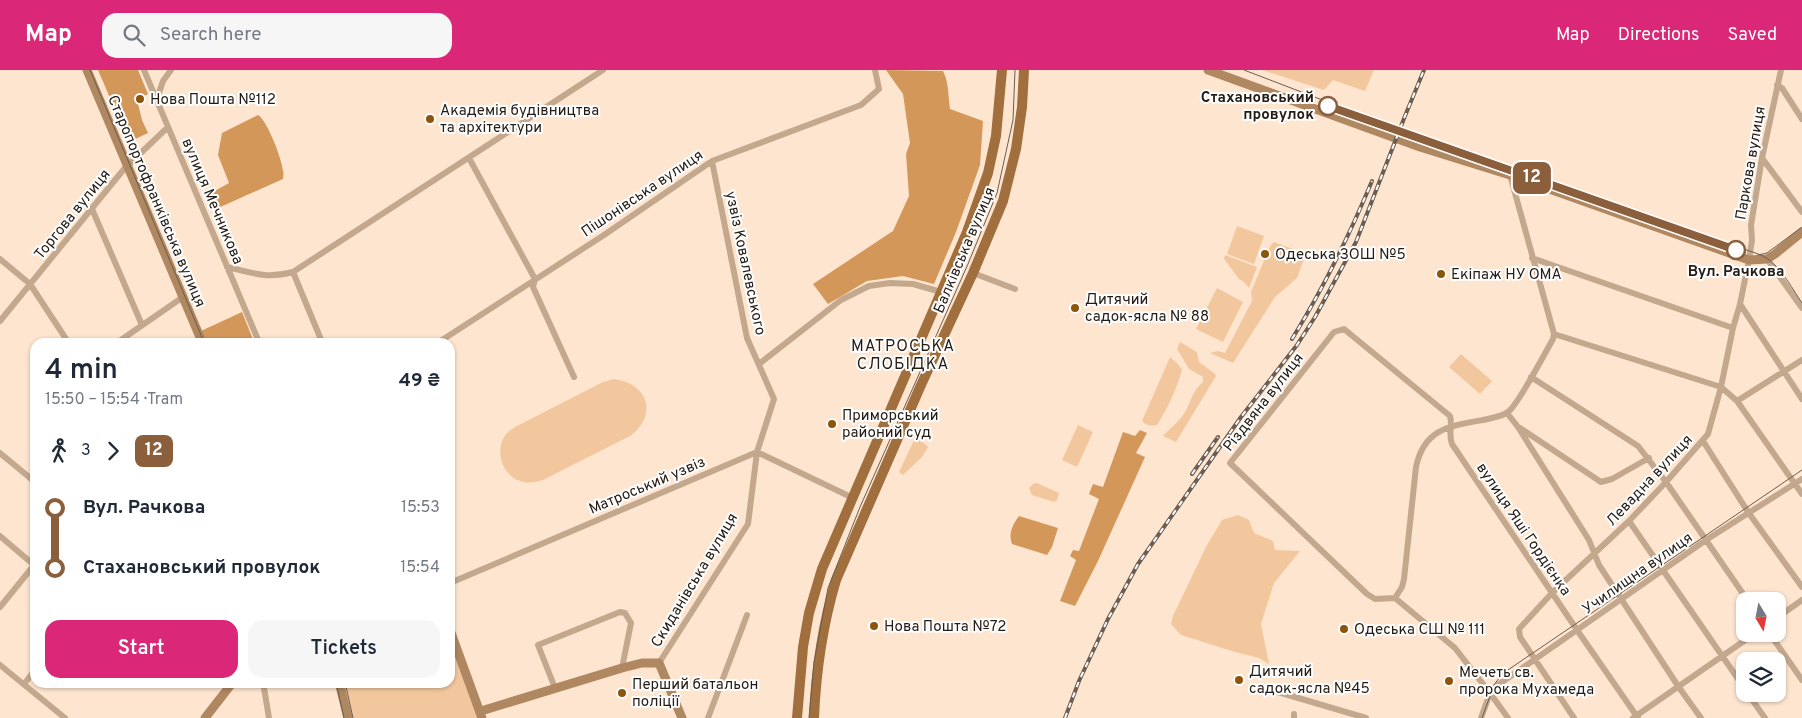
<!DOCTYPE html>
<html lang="en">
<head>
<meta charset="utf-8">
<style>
	:root { --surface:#fff; --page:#f6f6f7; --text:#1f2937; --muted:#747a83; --accent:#db2777 }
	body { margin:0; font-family:Overpass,sans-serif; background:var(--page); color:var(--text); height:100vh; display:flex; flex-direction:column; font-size:19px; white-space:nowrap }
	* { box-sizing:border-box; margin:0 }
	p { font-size:16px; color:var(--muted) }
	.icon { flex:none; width:28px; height:28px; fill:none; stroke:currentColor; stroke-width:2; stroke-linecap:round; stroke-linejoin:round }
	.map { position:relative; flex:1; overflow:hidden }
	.panel { position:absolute; left:30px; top:268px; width:425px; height:350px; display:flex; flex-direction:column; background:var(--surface); border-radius:15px; box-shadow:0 1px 4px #0004 }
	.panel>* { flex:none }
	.badge { padding:0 10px; border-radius:8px; font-size:18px; line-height:32px }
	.needle { width:32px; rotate:170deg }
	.buttons { position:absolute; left:1736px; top:522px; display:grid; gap:10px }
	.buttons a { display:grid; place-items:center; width:50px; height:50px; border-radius:10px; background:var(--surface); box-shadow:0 1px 4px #0004; font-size:25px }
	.map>.badge { position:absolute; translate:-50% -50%; box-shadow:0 0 0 2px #fff }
	.legs { display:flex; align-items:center; gap:8px; height:55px; padding:0 15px; font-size:16px }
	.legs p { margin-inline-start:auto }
	.summary { display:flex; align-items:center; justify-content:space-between; height:85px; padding:0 15px }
	h1 { font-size:28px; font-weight:600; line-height:38px }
	.button { display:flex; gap:10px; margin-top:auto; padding:10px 15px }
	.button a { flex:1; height:58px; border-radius:15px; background:var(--accent); color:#fff; font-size:20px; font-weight:600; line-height:58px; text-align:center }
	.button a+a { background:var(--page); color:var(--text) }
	ul { padding:0 15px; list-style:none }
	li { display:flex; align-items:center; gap:18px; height:60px; font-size:19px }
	li i { display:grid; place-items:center; width:8px; height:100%; margin:0 6px; background:currentColor }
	li i::after { content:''; width:12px; height:12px; margin:-6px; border:4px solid; border-radius:50%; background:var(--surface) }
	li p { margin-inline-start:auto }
	li:first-child i { background:linear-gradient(#0000 50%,currentColor 0) }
	li:last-child i { background:linear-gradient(currentColor 50%,#0000 0) }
	header { display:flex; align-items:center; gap:30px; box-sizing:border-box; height:70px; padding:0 25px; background:var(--accent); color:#fff }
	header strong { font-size:24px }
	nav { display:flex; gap:28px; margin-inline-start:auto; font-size:18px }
	.search { width:350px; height:45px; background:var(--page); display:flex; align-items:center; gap:12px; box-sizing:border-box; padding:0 18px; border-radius:15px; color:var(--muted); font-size:19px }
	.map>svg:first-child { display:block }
	.green { fill:#f3c79d }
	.forest { fill:#d4975a }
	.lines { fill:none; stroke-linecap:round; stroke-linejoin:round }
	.street { stroke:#c3a88e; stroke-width:6 }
	.secondary { stroke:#af8760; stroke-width:9 }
	.primary { stroke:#a06f3d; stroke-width:10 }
	.tram { stroke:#6b5d51; stroke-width:1 }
	.rail-casing { stroke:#6b5d51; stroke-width:4 }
	.rail { stroke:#fff; stroke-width:2; stroke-dasharray:5.5; stroke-linecap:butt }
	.line-1-casing { stroke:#fff; stroke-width:11 }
	.line-1 { stroke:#8b5e3c; stroke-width:8 }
	.poi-dot { fill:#8d550c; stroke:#fff; stroke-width:2 }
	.stop-1-dot { fill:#fff; stroke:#8b5e3c; stroke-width:2.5 }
	.labels { text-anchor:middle; stroke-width:4; stroke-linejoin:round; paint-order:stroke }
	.stop-label { font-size:15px; font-weight:bold; fill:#251d15; stroke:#fff; text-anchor:end }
	.poi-label { font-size:15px; fill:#251d15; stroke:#fff; text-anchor:start }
	.street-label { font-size:15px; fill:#251d15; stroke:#fff }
	.neighbourhood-label { font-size:16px; letter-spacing:1px; fill:#251d15; stroke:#fff }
</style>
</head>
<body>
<header>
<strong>Map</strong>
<div class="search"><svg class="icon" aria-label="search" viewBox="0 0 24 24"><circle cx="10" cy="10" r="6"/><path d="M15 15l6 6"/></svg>Search here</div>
<nav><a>Map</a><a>Directions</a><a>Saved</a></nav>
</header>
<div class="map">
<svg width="1802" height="648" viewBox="0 0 1802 648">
	<rect width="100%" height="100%" fill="#fee5cf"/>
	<!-- green -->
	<path class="green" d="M1262 0H1374L1365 21 1333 10 1324 20Z
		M1237 156 1264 166 1254 194 1227 184Z
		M1274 172 1306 184 1297 208 1275 227 1233 293 1210 283 1218 281 1225 283 1252 231 1251 222 1270 176Z
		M1225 185 1257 197 1249 218 1244 212 1239 209 1224 189Z
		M1217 218 1243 232 1223 272 1196 259Z
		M1180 272 1197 282 1199 292 1214 303 1216 306 1176 372 1163 366C1168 360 1175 355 1180 349 1191 337 1189 324 1203 312V307L1189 299 1177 279Z
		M1461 284 1492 311 1480 324 1449 297Z
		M1170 287 1178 294 1182 300C1176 320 1168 338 1157 355 1150 356 1147 356 1142 351Z
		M614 309C649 314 658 345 630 366L543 410C536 412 528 414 520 411 501 405 494 378 507 363 510 360 514 358 517 356L603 312Z
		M1078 355 1093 362 1077 397 1062 390Z
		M916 366 928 377 922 387 903 405 899 402Z
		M1037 413 1059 423 1057 430 1054 432 1032 425 1029 418 1033 414Z
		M1238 445 1249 450 1254 463 1273 471 1275 480 1300 481 1274 513 1261 554 1269 594 1259 588 1235 582 1181 565 1171 554 1173 546 1206 477 1222 450Z
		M450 560 482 648H348L339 613 450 612Z"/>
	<!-- forest -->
	<path class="forest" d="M98 0H138L148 24 137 30 142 50 148 63 129 72Z
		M886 0 943 1C949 13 948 25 950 39L983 51 980 95 956 162 934 214 903 206 867 211 828 234 813 214 893 161 909 126 906 84 910 73 903 24Z
		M258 45C267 50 282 89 283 101 284 102 283 108 283 109L218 138 215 137 211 128 213 122 229 113 218 85 222 63Z
		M242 242 254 272H206L201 261Z
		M1140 360 1147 363 1136 383 1145 387 1098 491 1075 536 1060 531 1076 490 1070 486 1073 480 1079 481 1099 429 1089 424 1093 414 1103 417 1123 362 1135 366Z
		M1019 446 1058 458 1052 477 1047 485 1012 474C1008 464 1013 454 1019 446Z"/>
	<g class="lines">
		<!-- street -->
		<path class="street" d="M144 0 259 272
			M1777 15 1782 18 1802 49
			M157 29 163 11 171 0
			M469 88 535 209 533 217 574 307
			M1762 88 1802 142
			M92 139 142 255
			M1532 188 1733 258
			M0 189 30 214 68 272
			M1767 189 1802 238
			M227 197C253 203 266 209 293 202L603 0
			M293 202 322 272
			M973 203 1015 219
			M1740 234 1802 329
			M0 251 124 99 168 57
			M1554 264 1721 317 1737 331 1802 424
			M118 272 183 227
			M439 272 604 165 712 91 861 35 879 19 875 0
			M759 294 841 230 869 216 890 213 913 214 941 222
			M1531 307 1638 376 1666 412 1748 531
			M1737 331 1802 290
			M1507 343 1518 357 1589 470 1599 495 1678 616 1701 648
			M1520 358 1601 412 1612 409 1649 388
			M1703 371 1748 442 1802 517
			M0 383 35 412
			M1629 451 1745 619
			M0 466 34 495
			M450 513 757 382 853 428
			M1395 528 1375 529 1367 524 1230 393 1334 262 1344 259 1450 346C1453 356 1448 364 1452 374L1577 560 1638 648
			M1395 528 1402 517 1404 509 1416 397C1424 359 1449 356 1483 350 1491 348 1501 347 1508 342 1518 335 1545 283 1553 269L1554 264 1510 105
			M1395 528 1455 578 1490 623 1508 648
			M0 537 35 494
			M1778 547 1802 530
			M1770 564 1802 610
			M659 593 748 454 757 382 774 329 747 268 712 91
			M0 595 65 648
			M263 612 269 648
			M24 614 35 600
			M555 618 538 575 620 542 625 543 631 553 622 598
			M1271 620 1366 648
			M1748 624 1765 648
			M708 648 747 545
			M1294 648V644
			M1481 648 1490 623 1495 617 1706 470 1802 409
			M1574 648 1520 567 1519 559 1552 523 1629 451 1666 412 1708 364 1721 317 1733 258 1740 234 1749 190 1752 170 1751 155 1762 88 1781 0
			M1633 648 1754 564"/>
		<!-- secondary -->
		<path class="secondary" d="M87 0 202 272
			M1208 0 1420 77 1510 105 1749 190 1767 189 1775 184 1802 162
			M450 560 482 648
			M339 612 348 648
			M481 641 622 598 642 593H659L682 648
			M205 648 233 612"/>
		<!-- primary -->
		<path class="primary" d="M797 648 803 577 809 543 822 499 967 162 988 103 996 66 1002 0
			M814 648C816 599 822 557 836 510L921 315 973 203 1003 131 1016 79 1022 37 1024 0"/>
		<!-- tram -->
		<path class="tram" d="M90 0 204 272
			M1244 0 1385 54 1761 185C1779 193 1791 217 1802 233
			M1758 185 1767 183 1802 157
			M336 612 344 648
			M345 612 353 648
			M809 648 814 592 828 518 860 437 968 194 997 123 1013 50 1015 0
			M1482 648 1494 615 1502 604 1802 400"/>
		<defs>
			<path id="rail" d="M1292 269C1323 219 1349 166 1372 111
				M1192 404 1218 367
				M1065 648 1079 611 1108 549 1138 494 1241 347 1297 275 1315 247 1356 172 1405 46 1424 0"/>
		</defs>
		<!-- rail casing -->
		<use href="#rail" class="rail-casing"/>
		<!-- rail -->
		<use href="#rail" class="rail"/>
	</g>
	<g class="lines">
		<defs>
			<path id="line-1" d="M1328 36 1736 180"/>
		</defs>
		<!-- line-1 casing -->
		<use href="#line-1" class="line-1-casing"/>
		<!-- line-1 -->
		<use href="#line-1" class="line-1"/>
	</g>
	<!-- markers -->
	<g class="poi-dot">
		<circle cx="140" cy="29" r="5"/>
		<circle cx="430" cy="49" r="5"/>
		<circle cx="1265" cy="184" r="5"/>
		<circle cx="1441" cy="204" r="5"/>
		<circle cx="1075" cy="238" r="5"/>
		<circle cx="832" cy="354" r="5"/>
		<circle cx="874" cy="556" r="5"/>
		<circle cx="1344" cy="559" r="5"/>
		<circle cx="1239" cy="610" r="5"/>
		<circle cx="1449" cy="611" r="5"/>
		<circle cx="622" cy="623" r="5"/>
	</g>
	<g class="stop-1-dot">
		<circle cx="1328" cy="36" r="9"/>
		<circle cx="1736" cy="180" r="9"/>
	</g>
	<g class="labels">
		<!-- stop labels -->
		<g class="stop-label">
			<text x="1314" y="32">Стахановський<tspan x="1314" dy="17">провулок</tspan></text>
			<text x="1736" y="206" text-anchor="middle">Вул. Рачкова</text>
		</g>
		<!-- poi labels -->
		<g class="poi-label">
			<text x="150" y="34">Нова Пошта №112</text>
			<text x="440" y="45">Академія будівництва<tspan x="440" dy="17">та архітектури</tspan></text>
			<text x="1275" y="189">Одеська ЗОШ №5</text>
			<text x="1451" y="209">Екіпаж НУ ОМА</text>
			<text x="1085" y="234">Дитячий<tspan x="1085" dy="17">садок-ясла № 88</tspan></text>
			<text x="842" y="350">Приморський<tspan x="842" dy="17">районий суд</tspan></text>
			<text x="884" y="561">Нова Пошта №72</text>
			<text x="1354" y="564">Одеська СШ № 111</text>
			<text x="1249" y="606">Дитячий<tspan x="1249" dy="17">садок-ясла №45</tspan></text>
			<text x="1459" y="607">Мечеть св.<tspan x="1459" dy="17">пророка Мухамеда</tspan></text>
			<text x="632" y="619">Перший батальон<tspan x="632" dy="17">поліції</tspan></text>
		</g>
		<!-- street labels -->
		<g class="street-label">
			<text transform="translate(1750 93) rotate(-80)" y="5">Паркова вулиця</text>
			<text transform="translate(642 123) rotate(-34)" y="5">Пішонівська вулиця</text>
			<text transform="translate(157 131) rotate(67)" y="5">Старопортофранківська вулиця</text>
			<text transform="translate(213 131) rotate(67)" y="5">вулиця Мечникова</text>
			<text transform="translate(72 144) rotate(-51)" y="5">Торгова вулиця</text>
			<text transform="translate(964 180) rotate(-67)" y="5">Балківська вулиця</text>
			<text transform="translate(746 193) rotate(78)" y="5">узвіз Ковалевського</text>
			<text transform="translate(1263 332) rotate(-52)" y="5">Різдвяна вулиця</text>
			<text transform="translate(1649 410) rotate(-47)" y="5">Левадна вулиця</text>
			<text transform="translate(647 415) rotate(-23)" y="5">Матроський узвіз</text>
			<text transform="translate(1524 459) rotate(56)" y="5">вулиця Яші Гордієнка</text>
			<text transform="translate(1637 503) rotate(-35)" y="5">Училищна вулиця</text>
			<text transform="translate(694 510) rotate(-59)" y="5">Скиданівська вулиця</text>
		</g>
		<!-- neighbourhood labels -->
		<g class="neighbourhood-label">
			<text x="903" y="281">МАТРОСЬКА<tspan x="903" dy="18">СЛОБІДКА</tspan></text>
		</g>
	</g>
</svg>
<div class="buttons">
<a><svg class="needle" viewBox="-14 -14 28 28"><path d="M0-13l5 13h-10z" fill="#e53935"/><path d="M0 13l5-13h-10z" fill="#747a83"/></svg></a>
<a><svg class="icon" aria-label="layers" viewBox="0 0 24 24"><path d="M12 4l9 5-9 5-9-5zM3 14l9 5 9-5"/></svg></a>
</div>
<b class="badge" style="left:1532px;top:108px;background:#8b5e3c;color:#fff">12</b>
<section class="panel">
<div class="summary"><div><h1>4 min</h1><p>15:50 – 15:54 · Tram</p></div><b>49 ₴</b></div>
<div class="legs"><svg class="icon" aria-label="walk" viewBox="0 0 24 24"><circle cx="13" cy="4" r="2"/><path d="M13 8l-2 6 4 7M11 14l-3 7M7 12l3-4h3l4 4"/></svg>3<svg class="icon" aria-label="forward" viewBox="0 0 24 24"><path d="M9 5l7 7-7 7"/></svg><b class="badge" style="background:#8b5e3c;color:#fff">12</b></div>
<ul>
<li><i style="color:#8b5e3c"></i><b>Вул. Рачкова</b><p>15:53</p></li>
<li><i style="color:#8b5e3c"></i><b>Стахановський провулок</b><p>15:54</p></li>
</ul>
<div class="button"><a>Start</a><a>Tickets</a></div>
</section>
</div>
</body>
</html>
